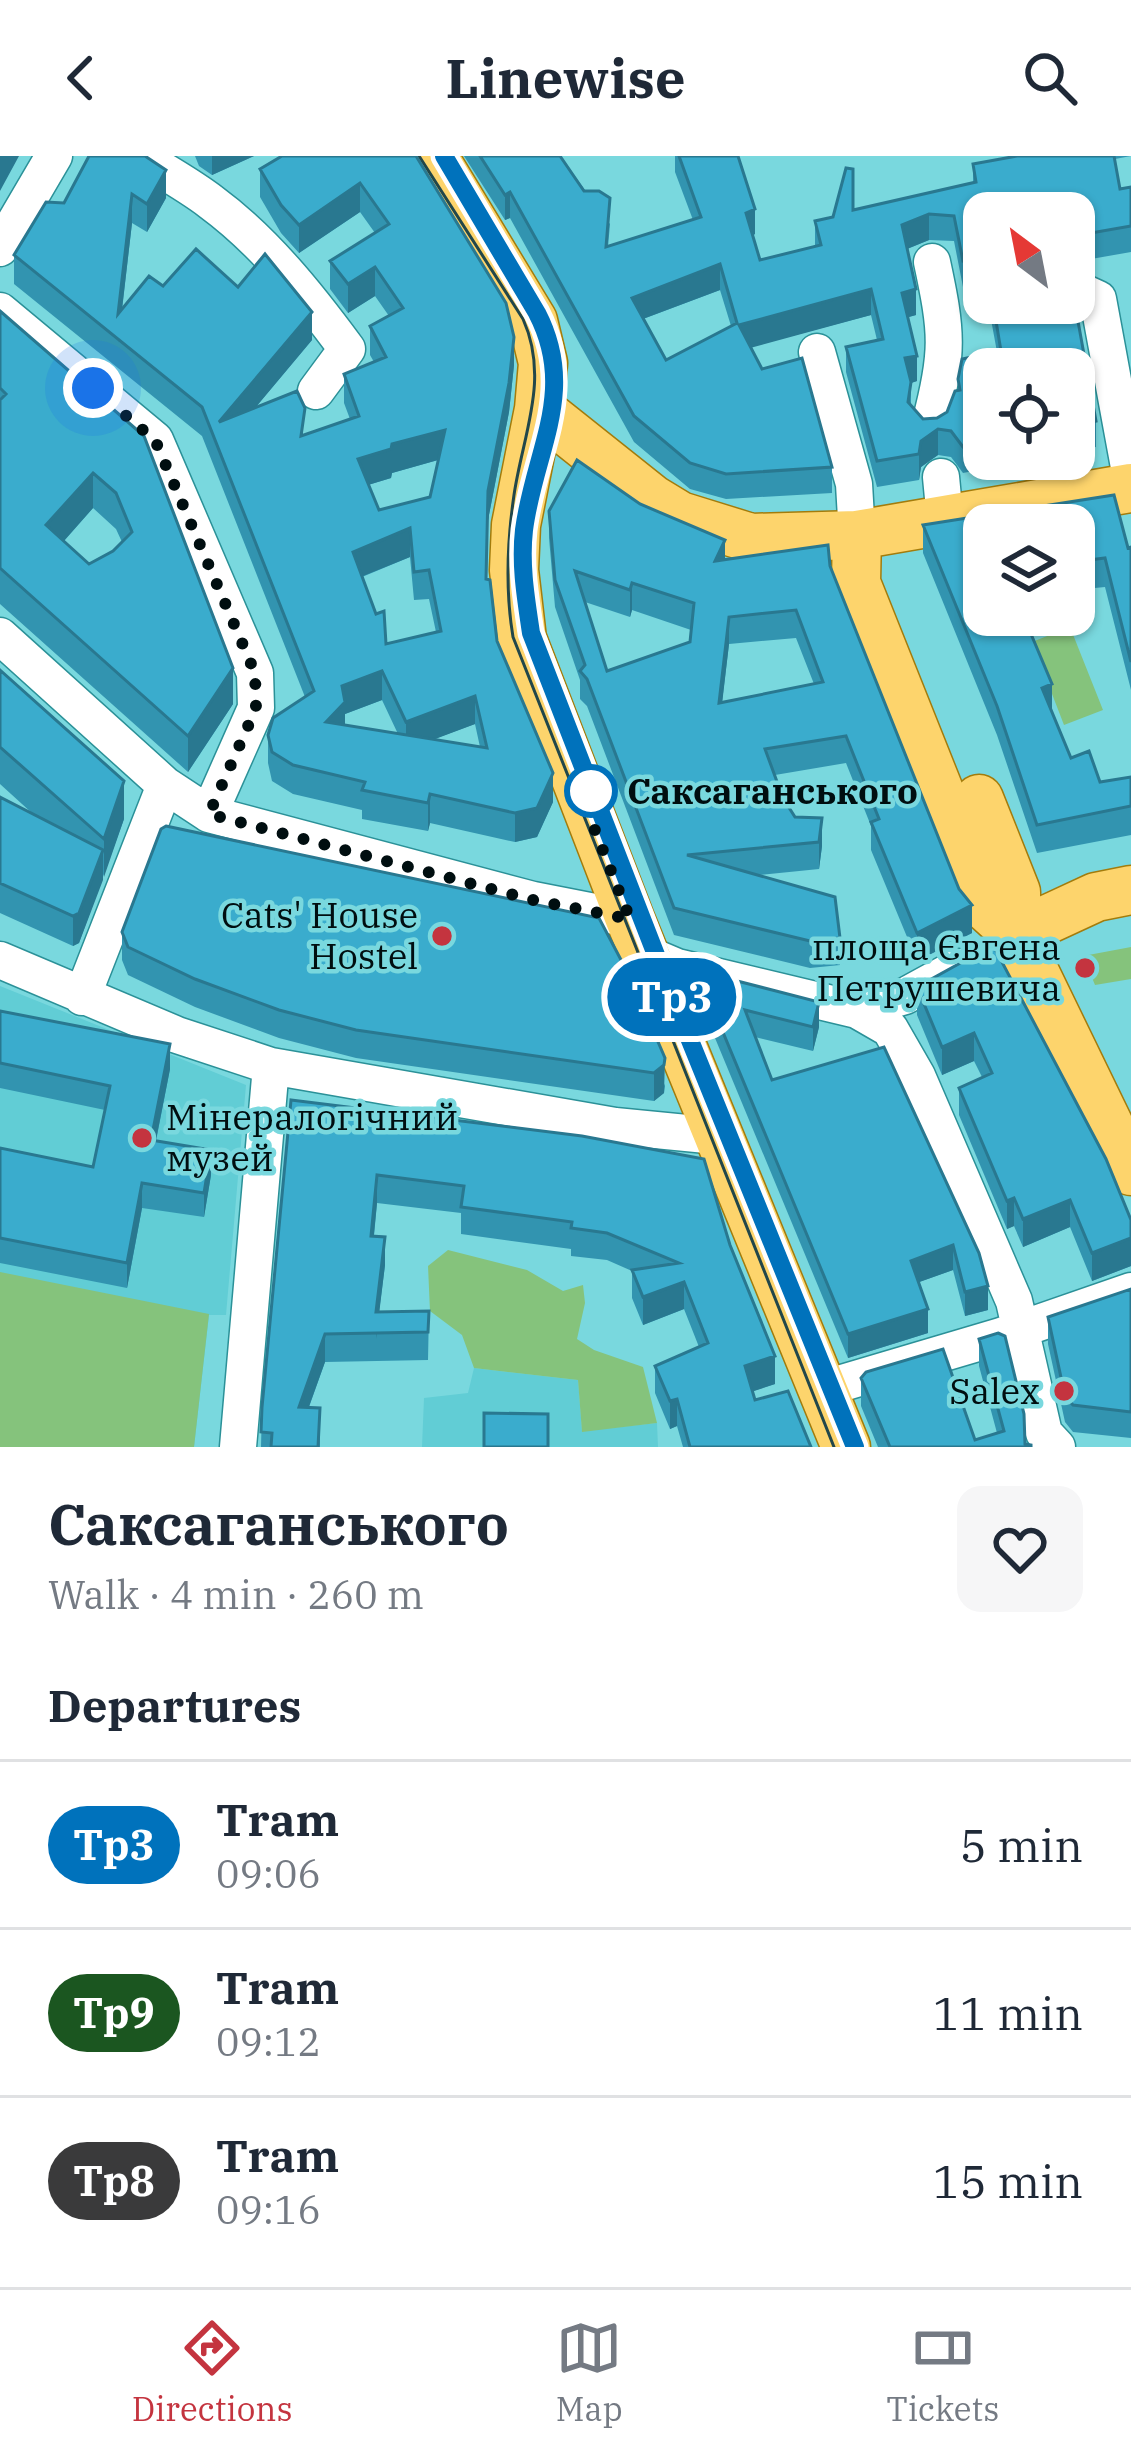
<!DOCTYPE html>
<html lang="en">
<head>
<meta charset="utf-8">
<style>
	:root { --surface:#fff; --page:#f6f6f7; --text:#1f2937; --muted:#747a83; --line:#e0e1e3; --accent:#c4343f }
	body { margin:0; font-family:"IBM Plex Serif",serif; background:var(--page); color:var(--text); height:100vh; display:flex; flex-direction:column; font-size:45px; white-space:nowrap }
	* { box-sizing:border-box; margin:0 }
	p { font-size:39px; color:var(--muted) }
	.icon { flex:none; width:66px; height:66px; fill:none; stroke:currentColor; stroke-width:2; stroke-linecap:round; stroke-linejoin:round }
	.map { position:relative; height:1291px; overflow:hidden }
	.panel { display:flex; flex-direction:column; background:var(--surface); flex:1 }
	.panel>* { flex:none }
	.badge { padding:0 24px; border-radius:39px; font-size:42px; line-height:78px }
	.needle { width:78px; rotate:328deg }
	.buttons { position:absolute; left:963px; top:36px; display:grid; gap:24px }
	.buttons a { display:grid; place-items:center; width:132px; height:132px; border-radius:24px; background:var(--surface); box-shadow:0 3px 9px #0004; font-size:60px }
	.you { position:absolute; width:60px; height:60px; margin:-30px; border:9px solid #fff; border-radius:50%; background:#1a73e8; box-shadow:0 0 0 18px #1a73e833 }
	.map>.badge { position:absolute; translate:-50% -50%; box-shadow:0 0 0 6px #fff }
	h2 { padding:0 48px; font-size:45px; line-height:108px }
	.round { display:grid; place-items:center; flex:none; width:126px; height:126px; border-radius:24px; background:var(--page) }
	.overview { display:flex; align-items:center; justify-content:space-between; height:204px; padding:0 48px }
	h1 { font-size:57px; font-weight:700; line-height:90px }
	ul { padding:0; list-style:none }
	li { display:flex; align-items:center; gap:36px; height:168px; padding:0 48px; border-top:3px solid var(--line) }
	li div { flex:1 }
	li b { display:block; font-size:45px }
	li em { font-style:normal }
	li .badge { min-width:132px; font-weight:700; text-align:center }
	header { display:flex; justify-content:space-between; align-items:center; height:156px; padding:0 48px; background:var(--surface); font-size:54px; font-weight:700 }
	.dock { display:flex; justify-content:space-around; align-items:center; height:168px; border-top:3px solid var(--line); background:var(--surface); font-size:33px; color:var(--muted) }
	.dock a { display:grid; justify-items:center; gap:6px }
	.dock .active { color:var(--accent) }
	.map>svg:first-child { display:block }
	.built { fill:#61cdd5 }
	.green { fill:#85c37c }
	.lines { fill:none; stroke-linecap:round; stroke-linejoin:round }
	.minor-casing { stroke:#2b9198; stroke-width:39 }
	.major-casing { stroke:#a37c0c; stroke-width:51 }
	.minor { stroke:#fff; stroke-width:36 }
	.major { stroke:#fdd46c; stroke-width:48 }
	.tram { stroke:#22474a; stroke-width:3 }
	.wall { fill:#3294b0; fill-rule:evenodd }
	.shaded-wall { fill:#297890 }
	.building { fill:#3aaccd; stroke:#297890; stroke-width:3; fill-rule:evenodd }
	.line-casing { stroke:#fff; stroke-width:27 }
	.line { stroke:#0072bc; stroke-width:18 }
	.walk { stroke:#000e10; stroke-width:12; stroke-dasharray:0 21.6 }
	.stop-dot { fill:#fff; stroke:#0072bc; stroke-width:6 }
	.poi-dot { fill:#c4343f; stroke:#79d8de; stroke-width:4.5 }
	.labels { text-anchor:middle; stroke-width:9; stroke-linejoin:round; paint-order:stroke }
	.stop-label { font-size:36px; font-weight:bold; fill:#000e10; stroke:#79d8de; text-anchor:start }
	.poi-label { font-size:36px; fill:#000e10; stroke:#79d8de; text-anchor:end }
</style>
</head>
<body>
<header><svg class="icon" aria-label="back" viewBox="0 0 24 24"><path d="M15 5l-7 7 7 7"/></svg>Linewise<svg class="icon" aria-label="search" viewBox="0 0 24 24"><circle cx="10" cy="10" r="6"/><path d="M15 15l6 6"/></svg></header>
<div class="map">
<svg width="1131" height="1291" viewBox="0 0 1131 1291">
	<rect width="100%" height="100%" fill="#79d8de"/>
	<!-- built -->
	<path class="built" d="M0 830 246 929 226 1159H209L194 1291H0Z
		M474 1212 578 1224 582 1275 657 1267 658 1291H422L424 1242 468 1237Z"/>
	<!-- green -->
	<path class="green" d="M1070 471 1103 554 1064 569 1032 486Z
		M1131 791V823L1095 829 1083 800Z
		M448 1094 527 1114 563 1135 583 1129 585 1147 577 1183 594 1194 643 1211 657 1267 582 1276 578 1224 474 1212 462 1179 430 1155 428 1110Z
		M0 1116 209 1158 194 1291H0Z"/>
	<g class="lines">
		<defs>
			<path id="minor" d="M139 0C163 15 189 29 211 46 264 85 308 140 347 193L316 235
				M0 92 54 0
				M1074 132 1098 143 1131 322
				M0 155 155 284 255 517 256 552 209 658
				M817 196 854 328 857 379
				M930 267C949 196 947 176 932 106
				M941 321 945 363
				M0 480 165 629 209 658 533 744 630 763
				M644 797 677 811 857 854 890 873 917 920 1014 1145 1044 1277 1057 1291
				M0 804 177 879 271 910 615 970 717 980
				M82 841 165 629
				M857 854 905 840 958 811
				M822 1233 1001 1180 1131 1135
				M238 1291 271 910"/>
			<path id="major" d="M433 0 533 165 543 207 539 253 516 369 514 414 522 483 630 763 846 1291
				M539 253 652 343 680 360 751 382 857 379 1131 332
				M857 379 856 427 985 750 1016 778 1131 1015
				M979 643 1016 736V778
				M1016 778 1096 741 1131 734"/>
		</defs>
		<!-- minor casing -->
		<use href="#minor" class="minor-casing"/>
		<!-- major casing -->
		<use href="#major" class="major-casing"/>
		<!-- minor -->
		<use href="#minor" class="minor"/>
		<!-- major -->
		<use href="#major" class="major"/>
		<!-- tram -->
		<path class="tram" d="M419 0 523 163C550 223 523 278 514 339 507 387 505 433 513 481L834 1291
			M444 0 505 104
			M539 500C502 399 543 327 556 229L555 207 542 166
			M688 880 855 1291"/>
	</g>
	<!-- wall -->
	<path class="wall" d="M89 0 166 42 147 76 132 67 122 154 163 130 238 131 312 184 255 252 305 279 350 263 344 247V218L374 206 370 199V170L389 160 375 140 348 157 330 133V105L375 77 360 56 299 97 281 77 260 41V13L416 0 514 209 509 256 488 364 487 423 497 485 553 646 537 681 515 686 430 667 428 675 362 663V654L293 638 272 625 268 607V579L305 541 202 280 14 128V99L64 47ZM438 304 430 341 379 354 368 329 391 322 392 317ZM410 401 414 444 429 443 436 476 386 488 362 421ZM382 544 398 578 345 569V558ZM475 568 480 591 434 583Z
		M195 0H254L212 19 199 10Z
		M464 0H560L610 68 608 91 693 64 675 16V0H738L755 78 753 79 760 104 815 90V65L853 54 973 27V8L1012 0H1131L1115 3 1120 33 1131 31V96L1074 106V57H984V127L963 131 954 85 929 84 907 93 916 159 908 161 917 225 911 227V249L923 263 937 262 947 256 958 235V223L997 196 988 147H1074L1096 265V291L1074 295V213H984V303H1034L963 317 951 301 938 299 921 311 919 324 877 331 846 216V191L877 184 871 159 750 191 762 213 832 311V337L726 343 690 333 634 286 510 62 505 64ZM720 134 731 170 666 204 643 163Z
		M0 155 144 280 233 548 188 616 0 448ZM93 352 116 373 122 386 113 395 89 408 64 385Z
		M1114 339 1128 392 1131 391V534L1105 431 1074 434V369H984V459H1023L1052 528V555L1071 602 1089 595 1100 626 1131 621V679L1037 697 997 579 923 397V369Z
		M640 348 725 403 830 410 972 777 917 805 871 694V670L846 607 775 619 783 642 795 661 822 690 819 713 759 719 840 782V809L810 812 674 779 587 550 580 543V524L555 451 549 382V355ZM585 446 630 461 632 454 691 474 690 486 607 515ZM796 482 814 528 722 546 729 488Z
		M0 514 124 663 79 787 73 790 0 757V641L33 658 0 628Z
		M599 762 665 930 664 937 654 945 356 902 279 882 195 851 128 819 122 804V776Z
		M993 789 1131 1064V1110L1092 1125 1070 1071 1023 1091 1014 1070 1007 1073 959 959V932L982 921 974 905 942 919 917 859V831Z
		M702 823 819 871 813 895 755 881 772 924 884 891 988 1154 965 1160 953 1114 919 1126 928 1177 848 1202 715 882 702 847Z
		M0 855 170 913 156 985 211 1019 204 1061 142 1052 127 1132 0 1107V992L93 1011 105 954 0 932Z
		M291 944 730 1089 775 1228 753 1235 755 1244 811 1291H683L677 1270 670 1273 655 1237V1210L699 1191 684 1153 643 1169 632 1142V1115L607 1104 571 1100V1093L461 1078V1057L377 1047 374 1080 385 1109 379 1156 429 1155 428 1204 325 1206 309 1251 320 1252V1291H261L262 1251Z
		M1131 1133V1282L1073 1276 1065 1266 1048 1188V1161Z
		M979 1183 1025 1288 1031 1291H878L861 1250V1222L975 1284 997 1277 979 1210Z"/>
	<!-- shaded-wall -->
	<path class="shaded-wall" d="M0 0H19L0 35Z
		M212 0H254L212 19Z
		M166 14V42L147 76V48Z
		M360 27V56L299 97V69Z
		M510 36V62L505 64V39Z
		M132 38V67L118 187V158Z
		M755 53V78L746 83V57Z
		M929 58V84L902 95V69Z
		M720 108V134L632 167V142Z
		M375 111V140L348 157V128Z
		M871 133V159L739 195V169Z
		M916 133V159L902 163V137Z
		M312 156V184L219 295V266Z
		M514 181V209L509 256 488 364V335Z
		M917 200V225L911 227 908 272 905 202Z
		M938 273V299L921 311 919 324V298L921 285Z
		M445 274V302L392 317 391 322 358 332V303L392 288Z
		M93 317V352L46 405V369Z
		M410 372V401L353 424V396Z
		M725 384V411L715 405Z
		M632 427V454L630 461V434Z
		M729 461V488L719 574V547Z
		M233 512V548L188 616V580Z
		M382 515V544L345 558V574L326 566 342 530Z
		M1052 528V556L1042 532Z
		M475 540V568L406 594V566Z
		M553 617V646L537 681 515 686V657Z
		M124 625V663L104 721V683Z
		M430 638V667L428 675V647Z
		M822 662V690L819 713V686Z
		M103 694V724L79 787 73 790V760Z
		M972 749V777L917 805V777Z
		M819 846V871L813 895V871Z
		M974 877V905L942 919V891Z
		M170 888V913L151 1009V984Z
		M665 902 664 937 654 945V917Z
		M211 994V1019L204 1061V1037Z
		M377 1019V1047L371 1107V1080Z
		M142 1027V1052L127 1132V1107Z
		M1014 1042V1070L1007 1073V1045Z
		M1070 1044V1071L1023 1091V1063Z
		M385 1081V1109L376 1183V1156Z
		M1131 1082V1110L1092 1125V1097Z
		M953 1089V1114L911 1129V1105Z
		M684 1126V1153L643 1169V1141Z
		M988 1130V1154L965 1160V1136Z
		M928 1153V1177L848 1202V1178Z
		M325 1178V1206L299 1278V1251Z
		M775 1200V1228L745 1238V1210Z
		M677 1243V1270L670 1273V1245Z"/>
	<!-- building -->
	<path class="building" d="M89 0H145L166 14 147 48 132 38 118 158 149 120 163 130 196 93 238 131 265 98 312 156 219 266 297 235 305 252 301 280 359 260 344 218 386 201 370 170 403 152 375 111 348 128 330 105 389 68 360 27 299 69 281 49 260 13 282 0H416L506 147 514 181 509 227 488 335 486 423 490 424 497 485 553 617 537 652 515 657 430 638 428 647 362 634 365 626 293 609 272 596 268 579 273 562 314 535 202 251 14 99 46 46 64 47ZM445 274 430 341 379 354 358 303 391 293 392 288ZM410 372 414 416 429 414 441 475 386 488 384 455 376 458 353 396ZM382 515 406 566 475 540 487 592 326 566 345 546 342 530Z
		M480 0H560L584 35H599L610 42 606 91 701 61 679 0H738L755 53 746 57 760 104 821 89 815 65 833 61 846 12 853 13V54L976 26 973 8 1017 0H1114L1120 33 1131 31V70L1074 80V57H984V101L963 105 954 60 929 58 902 69 916 133 902 137 917 200 905 202 911 226 908 246 923 263 937 262 947 256 955 235 960 234 958 223 962 203 1001 195 993 147H1074V143L1096 265 1074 270V213H984V287L963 291 951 275 938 273 921 285 919 298 877 305 846 191 883 183 871 133 739 169 762 213 802 202 832 311 726 318 690 307 634 260 510 36 505 39ZM720 108 737 167 666 204 632 142Z
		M0 155 144 280 233 512 188 580 0 412V244L6 238 0 232ZM93 317 116 337 132 376 113 395 89 408 46 369Z
		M577 304 640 348 725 384 715 405 828 389 830 410 959 733 972 749 917 777 871 666 879 663 846 580 765 593 783 642 795 661 822 662 819 686 687 699 835 741 840 782 810 785 674 752 587 523 580 515 585 509 555 424 549 355ZM575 415 630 434 632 427 694 447 690 486 607 515ZM796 454 823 526 719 547 729 461Z
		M1114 339 1128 392 1131 391V506L1105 402 1074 406V369H984V459H1023L1052 528 1042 532 1071 602 1089 595 1100 626 1131 621V650L1037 669 997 550 923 369Z
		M0 514 124 625 104 683 0 591Z
		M0 641 103 694 79 757 73 760 0 727Z
		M166 670 599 762 630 821 665 902 664 909 654 917 356 874 279 854 195 823 128 791 122 776 161 673Z
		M993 789 1106 1003 1131 1064V1082L1092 1097 1070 1044 1023 1063 1014 1042 1007 1045 959 932 992 917 974 877 942 891 917 831Z
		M706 817 819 846 813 871 745 854 772 924 884 891 979 1097 988 1130 965 1136 953 1089 911 1105 928 1153 848 1178 715 857 702 823Z
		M0 855 170 888 151 984 211 994 204 1037 142 1027 127 1107 0 1082V992L93 1011 110 930 0 907Z
		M291 944 582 980 704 1003 730 1089 775 1200 745 1210 755 1244 788 1235 811 1291H690L677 1243 670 1245 655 1210 708 1187 684 1126 643 1141 632 1114 679 1107 607 1077 571 1072 572 1066 461 1051 464 1030 377 1019 371 1080 385 1081 376 1156 429 1155 428 1176 325 1178 299 1251 320 1252 318 1291H271L272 1277 261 1276 262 1251Z
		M1131 1133V1256L1073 1249 1065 1240 1048 1161Z
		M998 1177 1005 1180 1024 1258 1025 1288 1031 1289V1291H890L861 1222 866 1216 943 1193 975 1284 1004 1275 979 1183Z
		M484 1257 548 1258V1291H484Z"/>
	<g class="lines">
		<defs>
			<path id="line" d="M444 0 537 157C578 236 534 295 524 374 520 409 526 443 531 477L670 835 855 1291"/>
		</defs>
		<!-- line casing -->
		<use href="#line" class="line-casing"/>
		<!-- line -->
		<use href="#line" class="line"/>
		<!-- walk -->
		<path class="walk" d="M93 232 155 284 255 517 256 552 209 658 533 744 630 763 581 639 591 635"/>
	</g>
	<!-- markers -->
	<circle class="stop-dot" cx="591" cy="635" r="24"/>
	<g class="poi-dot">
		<circle cx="442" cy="780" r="12"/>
		<circle cx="1085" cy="812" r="12"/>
		<circle cx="142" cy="982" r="12"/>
		<circle cx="1064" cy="1235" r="12"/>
	</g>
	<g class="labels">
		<!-- stop labels -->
		<g class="stop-label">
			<text x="627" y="648">Саксаганського</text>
		</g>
		<!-- poi labels -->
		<g class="poi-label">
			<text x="418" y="772">Cats' House<tspan x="418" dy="41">Hostel</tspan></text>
			<text x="1061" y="804">площа Євгена<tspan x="1061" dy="41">Петрушевича</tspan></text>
			<text x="166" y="974" text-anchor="start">Мінералогічний<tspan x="166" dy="41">музей</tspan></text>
			<text x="1040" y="1248">Salex</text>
		</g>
	</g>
</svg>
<div class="buttons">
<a><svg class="needle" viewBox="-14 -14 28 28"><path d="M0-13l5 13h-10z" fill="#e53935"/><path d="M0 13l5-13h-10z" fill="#747a83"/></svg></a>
<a><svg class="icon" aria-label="locate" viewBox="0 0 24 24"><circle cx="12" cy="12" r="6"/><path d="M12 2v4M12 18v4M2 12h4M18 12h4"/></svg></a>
<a><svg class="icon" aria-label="layers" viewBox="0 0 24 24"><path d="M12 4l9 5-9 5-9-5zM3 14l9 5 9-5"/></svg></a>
</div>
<div class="you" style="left:93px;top:232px"></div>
<b class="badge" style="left:672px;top:841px;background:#0072bc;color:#fff">Тр3</b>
</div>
<section class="panel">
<div class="overview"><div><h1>Саксаганського</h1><p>Walk · 4 min · 260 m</p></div><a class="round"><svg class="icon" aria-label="heart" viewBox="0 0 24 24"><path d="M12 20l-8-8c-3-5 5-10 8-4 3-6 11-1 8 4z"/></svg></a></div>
<h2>Departures</h2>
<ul>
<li><span class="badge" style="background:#0072bc;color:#fff">Тр3</span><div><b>Tram</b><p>09:06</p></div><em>5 min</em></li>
<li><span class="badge" style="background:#1b5620;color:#fff">Тр9</span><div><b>Tram</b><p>09:12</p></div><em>11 min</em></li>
<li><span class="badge" style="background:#3a3a3b;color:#fff">Тр8</span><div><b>Tram</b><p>09:16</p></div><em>15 min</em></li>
</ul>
</section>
<nav class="dock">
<a class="active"><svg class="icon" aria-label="directions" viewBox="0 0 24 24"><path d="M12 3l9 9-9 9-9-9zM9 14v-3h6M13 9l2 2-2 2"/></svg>Directions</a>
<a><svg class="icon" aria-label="map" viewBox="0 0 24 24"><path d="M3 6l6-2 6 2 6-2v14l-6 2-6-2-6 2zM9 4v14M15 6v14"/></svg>Map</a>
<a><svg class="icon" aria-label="tickets" viewBox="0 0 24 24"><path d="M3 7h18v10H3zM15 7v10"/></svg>Tickets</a>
</nav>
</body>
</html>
